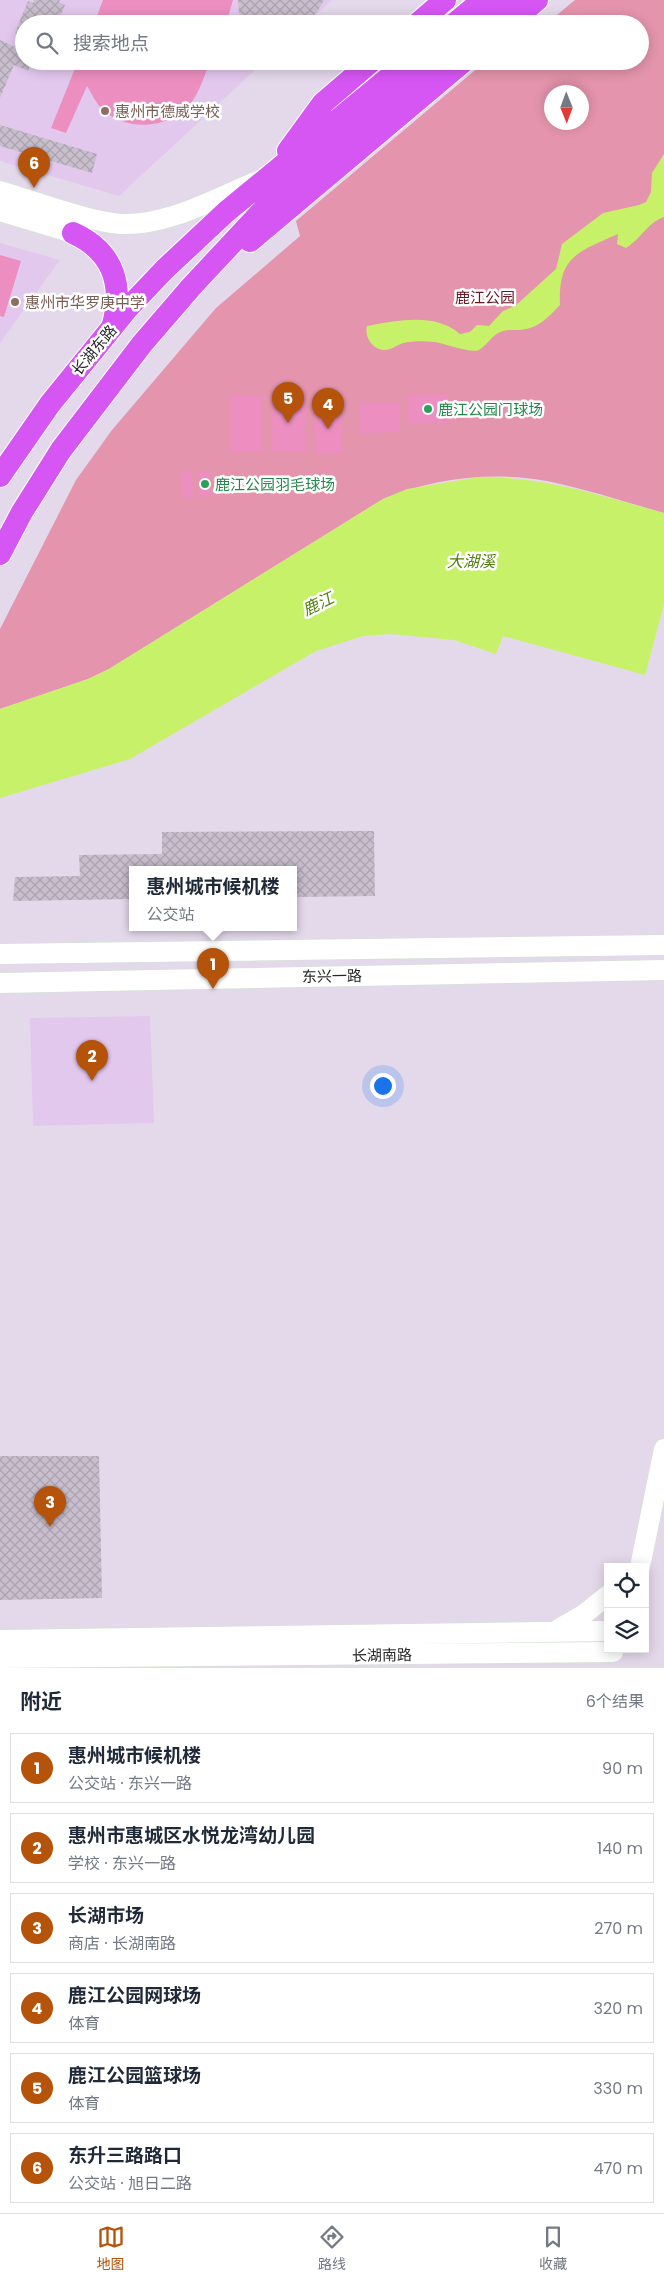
<!DOCTYPE html>
<html lang="zh">
<head>
<meta charset="utf-8">
<style>
	body { margin:0; font-family:Poppins,"Noto Sans SC",sans-serif; background:#f2f2f3; color:#1f2937 }
	.controls { position:absolute; right:15px; bottom:15px; display:grid; overflow:hidden; border-radius:0px; box-shadow:0 2px 12px #0003 }
	.controls button { width:45px; height:45px; display:grid; place-items:center; padding:0; border:0; border-bottom:1px solid #e0e1e3; background:#fff; color:#1f2937; font:25px sans-serif }
	.compass { position:absolute; left:544px; top:85px; width:45px; height:45px; border-radius:50%; background:#fff; box-shadow:0 2px 12px #0003; rotate:179deg }
	.you { position:absolute; left:382px; top:1085px; width:18px; height:18px; margin:-12px; border:4px solid #fff; border-radius:50%; background:#1a73e8; box-shadow:0 0 0 8px #1a73e833 }
	.badge { display:grid; place-items:center; width:32px; height:32px; border-radius:50%; background:#b45309; color:#fff; font-size:16px; font-weight:700 }
	.pin { position:absolute; translate:-50% -41px; filter:drop-shadow(0 1px 2px #0008) }
	.pin::after { content:''; position:absolute; top:26px; width:18px; height:15px; background:inherit; clip-path:polygon(0 0,100% 0,50% 100%) }
	.popup { position:absolute; left:129px; top:866px; width:168px; height:65px; box-sizing:border-box; display:grid; place-content:center; border-radius:0px; background:#fff; filter:drop-shadow(0 1px 4px #0005); font-size:16px; white-space:nowrap; color:#747a83 }
	.popup b { font-size:19px; color:#1f2937 }
	.popup::after { content:''; position:absolute; left:50%; top:100%; margin-left:-10px; border:10px solid transparent; border-top-color:#fff }
	.list { margin:0; padding:0; list-style:none }
	h2 { display:flex; justify-content:space-between; align-items:center; height:65px; margin:0; padding:0 20px; font-size:21px }
	h2 small { font-size:16px; font-weight:400; color:#747a83 }
	.list li { display:grid; grid-template-columns:32px 1fr auto; gap:15px; align-items:center; box-sizing:border-box; height:70px; margin:0 10px 10px; padding:0 10px; border:1px solid #e0e1e3; border-radius:0px }
	.list b { display:block; font-size:19px; white-space:nowrap }
	.list p { margin:0; font-size:16px; white-space:nowrap; color:#747a83 }
	.list em { font-size:16px; font-style:normal; color:#747a83 }
	.icon { flex:none; width:28px; height:28px; fill:none; stroke:currentColor; stroke-width:2; stroke-linecap:round; stroke-linejoin:round }
	.map { position:relative; flex:none; width:664px; height:1668px; overflow:hidden }
	.search { position:absolute; background:#fff; box-shadow:0 2px 12px #0003; left:15px; right:15px; top:15px; height:55px; display:flex; align-items:center; gap:12px; box-sizing:border-box; padding:0 18px; border-radius:28px; color:#747a83; font-size:19px }
	.sheet { height:545px; background:#fff }
	nav { display:flex; justify-content:space-around; align-items:center; box-sizing:border-box; height:70px; border-top:1px solid #e0e1e3; background:#fff; font-size:14px; color:#747a83 }
	nav a { display:grid; justify-items:center; gap:2px }
	nav .on { color:#b45309 }
	.map>svg:first-child { display:block }
	.education { fill:#e3c8ee }
	.park { fill:#e494ac; fill-rule:evenodd }
	.pitch { fill:#ec8fc0 }
	.water { fill:#c7f169 }
	.building { fill:url(#building-cross-hatch) }
	.lines { fill:none; stroke-linecap:round; stroke-linejoin:round }
	.secondary-casing { stroke:#d2e2cf; stroke-width:21 }
	.primary-casing { stroke:#fff; stroke-width:24 }
	.secondary { stroke:#fff; stroke-width:20 }
	.primary { stroke:#d656f3; stroke-width:22 }
	.education-dot { fill:#8d6e63; stroke:#fff; stroke-width:2 }
	.leisure-dot { fill:#2e9e5b; stroke:#fff; stroke-width:2 }
	.labels { text-anchor:middle; dominant-baseline:central; stroke-width:5; stroke-linejoin:round; paint-order:stroke }
	.education-label { font-size:15px; fill:#785e54; stroke:#fff; text-anchor:start }
	.park-label { font-size:15px; fill:#661824; stroke:#fff }
	.street-label { font-size:15px; fill:#282828; stroke:#fff }
	.leisure-label { font-size:15px; fill:#27864d; stroke:#fff; text-anchor:start }
	.water-label { font-size:16px; font-style:italic; fill:#527f0b; stroke:#fff }
</style>
</head>
<body>
<div class="map">
<svg width="664" height="1668" viewBox="0 0 664 1668">
	<defs>
		<pattern id="building-cross-hatch" width="8" height="8" patternUnits="userSpaceOnUse" patternTransform="scale(1.25)"><rect width="8" height="8" fill="#c8becd"/><path d="M0 0l8 8M0 8l8-8" fill="none" stroke="#aca3b0"/></pattern>
	</defs>
	<rect width="100%" height="100%" fill="#e4d9eb"/>
	<!-- education -->
	<path class="education" d="M0 0H332L306 24H24V61H265L119 196 0 161Z
		M0 243 60 260 0 343Z
		M150 1016 154 1123 33 1126 30 1018Z"/>
	<!-- park -->
	<path class="park" d="M575 0H664V513C625 502 586 489 547 481 493 471 433 478 383 499L109 669 88 679 0 709V629L76 480 112 430 216 308 300 236 296 221 486 61H640V24H546ZM552 92H582V122H552Z"/>
	<!-- pitch -->
	<path class="pitch" d="M103 0H233L226 24H94Z
		M78 61H210C205 74 201 88 193 100 174 128 130 133 104 111 96 104 92 94 87 86L66 133 51 128Z
		M0 255 21 261 4 317 0 316Z
		M448 394 449 423H408V395Z
		M272 395H305V451H272Z
		M229 396H262V452H229Z
		M359 404H399L400 432 359 433Z
		M314 405H342V453H315Z
		M199 471H210V497H199Z
		M181 472H192L193 497H181Z"/>
	<!-- water -->
	<path class="water" d="M664 154V217C647 223 641 239 626 248L617 244 618 234C578 252 558 256 560 305 550 315 540 327 526 329 518 331 510 329 503 331 492 334 488 345 479 350 470 354 445 343 434 342 424 341 412 341 403 343 397 345 391 350 385 350 373 350 364 337 367 326 397 321 434 312 460 334L470 332 477 325 489 326 503 311 515 306 556 269 562 244 603 213 639 205 646 202 651 192 652 173Z
		M479 477C544 476 602 496 664 513V604L645 675 503 636 496 654 454 640 391 634 363 636 316 651 130 759 0 798V709L88 679 109 669 383 499 407 489Z"/>
	<!-- building -->
	<path class="building" d="M34 0H60L59 2 65 5 57 24H24V61H32L28 71 14 65 0 98V40L15 47 20 35 15 33 28 1 33 3Z
		M238 0H324L317 12 306 24H244L239 13Z
		M0 125 97 154 92 173 0 146Z
		M374 831 375 896 293 897V870H133V899L13 901 15 877 80 876 79 855 162 854V832Z
		M0 1456H99L102 1598 0 1600Z"/>
	<g class="lines">
		<defs>
			<path id="secondary" d="M0 191C35 201 86 221 121 224 168 226 216 198 258 181
				M0 211 73 233
				M0 954 664 945
				M0 983 664 970
				M640 1567 664 1449
				M557 1630 583 1615 608 1595
				M0 1640 608 1631
				M0 1658 613 1652"/>
			<path id="primary" d="M417 24 445 0
				M454 24 483 0
				M481 24 509 0
				M509 24 537 0
				M288 151 323 103 372 61
				M73 233C115 252 124 287 112 328
				M250 241 464 61
				M0 476 50 404 127 309 165 269 226 212 409 61
				M0 554 22 512 61 450 142 344 192 286 264 209 436 61"/>
		</defs>
		<!-- secondary casing -->
		<use href="#secondary" class="secondary-casing"/>
		<!-- primary casing -->
		<use href="#primary" class="primary-casing"/>
		<!-- secondary -->
		<use href="#secondary" class="secondary"/>
		<!-- primary -->
		<use href="#primary" class="primary"/>
	</g>
	<!-- markers -->
	<g class="education-dot">
		<circle cx="105" cy="111" r="5"/>
		<circle cx="15" cy="302" r="5"/>
	</g>
	<g class="leisure-dot">
		<circle cx="428" cy="409" r="5"/>
		<circle cx="205" cy="484" r="5"/>
	</g>
	<g class="labels">
		<!-- education labels -->
		<g class="education-label">
			<text x="115" y="111">惠州市德威学校</text>
			<text x="25" y="302">惠州市华罗庚中学</text>
		</g>
		<!-- park labels -->
		<g class="park-label">
			<text x="485" y="297">鹿江公园</text>
		</g>
		<!-- street labels -->
		<g class="street-label">
			<text transform="translate(94 350) rotate(-50)">长湖东路</text>
			<text transform="translate(332 976) rotate(-1)">东兴一路</text>
			<text transform="translate(382 1655) rotate(-1)">长湖南路</text>
		</g>
		<!-- leisure labels -->
		<g class="leisure-label">
			<text x="438" y="409">鹿江公园门球场</text>
			<text x="215" y="484">鹿江公园羽毛球场</text>
		</g>
		<!-- water labels -->
		<g class="water-label">
			<text x="471" y="561">大湖溪</text>
			<text transform="translate(318 604) rotate(-26)">鹿江</text>
		</g>
	</g>
</svg>
<div class="controls">
<button><svg class="icon" aria-label="locate" viewBox="0 0 24 24"><circle cx="12" cy="12" r="6"/><path d="M12 2v4M12 18v4M2 12h4M18 12h4"/></svg></button>
<button><svg class="icon" aria-label="layers" viewBox="0 0 24 24"><path d="M12 4l9 5-9 5-9-5zM3 14l9 5 9-5"/></svg></button>
</div>
<svg class="compass" viewBox="-18 -18 36 36"><path d="M0-13l5 13h-10z" fill="#e53935"/><path d="M0 13l5-13h-10z" fill="#747a83"/></svg>
<div class="you"></div>
<div class="pin badge" style="left:213px;top:989px">1</div>
<div class="popup"><b>惠州城市候机楼</b>公交站</div>
<div class="pin badge" style="left:92px;top:1081px">2</div>
<div class="pin badge" style="left:50px;top:1527px">3</div>
<div class="pin badge" style="left:328px;top:429px">4</div>
<div class="pin badge" style="left:288px;top:423px">5</div>
<div class="pin badge" style="left:34px;top:188px">6</div>
<div class="search"><svg class="icon" aria-label="search" viewBox="0 0 24 24"><circle cx="10" cy="10" r="6"/><path d="M15 15l6 6"/></svg>搜索地点</div>
</div>
<section class="sheet">
<h2>附近<small>6个结果</small></h2>
<ul class="list">
<li><span class="badge">1</span><div><b>惠州城市候机楼</b><p>公交站 · 东兴一路</p></div><em>90 m</em></li>
<li><span class="badge">2</span><div><b>惠州市惠城区水悦龙湾幼儿园</b><p>学校 · 东兴一路</p></div><em>140 m</em></li>
<li><span class="badge">3</span><div><b>长湖市场</b><p>商店 · 长湖南路</p></div><em>270 m</em></li>
<li><span class="badge">4</span><div><b>鹿江公园网球场</b><p>体育</p></div><em>320 m</em></li>
<li><span class="badge">5</span><div><b>鹿江公园篮球场</b><p>体育</p></div><em>330 m</em></li>
<li><span class="badge">6</span><div><b>东升三路路口</b><p>公交站 · 旭日二路</p></div><em>470 m</em></li>
</ul>
</section>
<nav>
<a class="on"><svg class="icon" aria-label="map" viewBox="0 0 24 24"><path d="M3 6l6-2 6 2 6-2v14l-6 2-6-2-6 2zM9 4v14M15 6v14"/></svg>地图</a>
<a><svg class="icon" aria-label="directions" viewBox="0 0 24 24"><path d="M12 3l9 9-9 9-9-9zM9 14v-3h6M13 9l2 2-2 2"/></svg>路线</a>
<a><svg class="icon" aria-label="saved" viewBox="0 0 24 24"><path d="M7 4h10v16l-5-4-5 4z"/></svg>收藏</a>
</nav>
</body>
</html>
